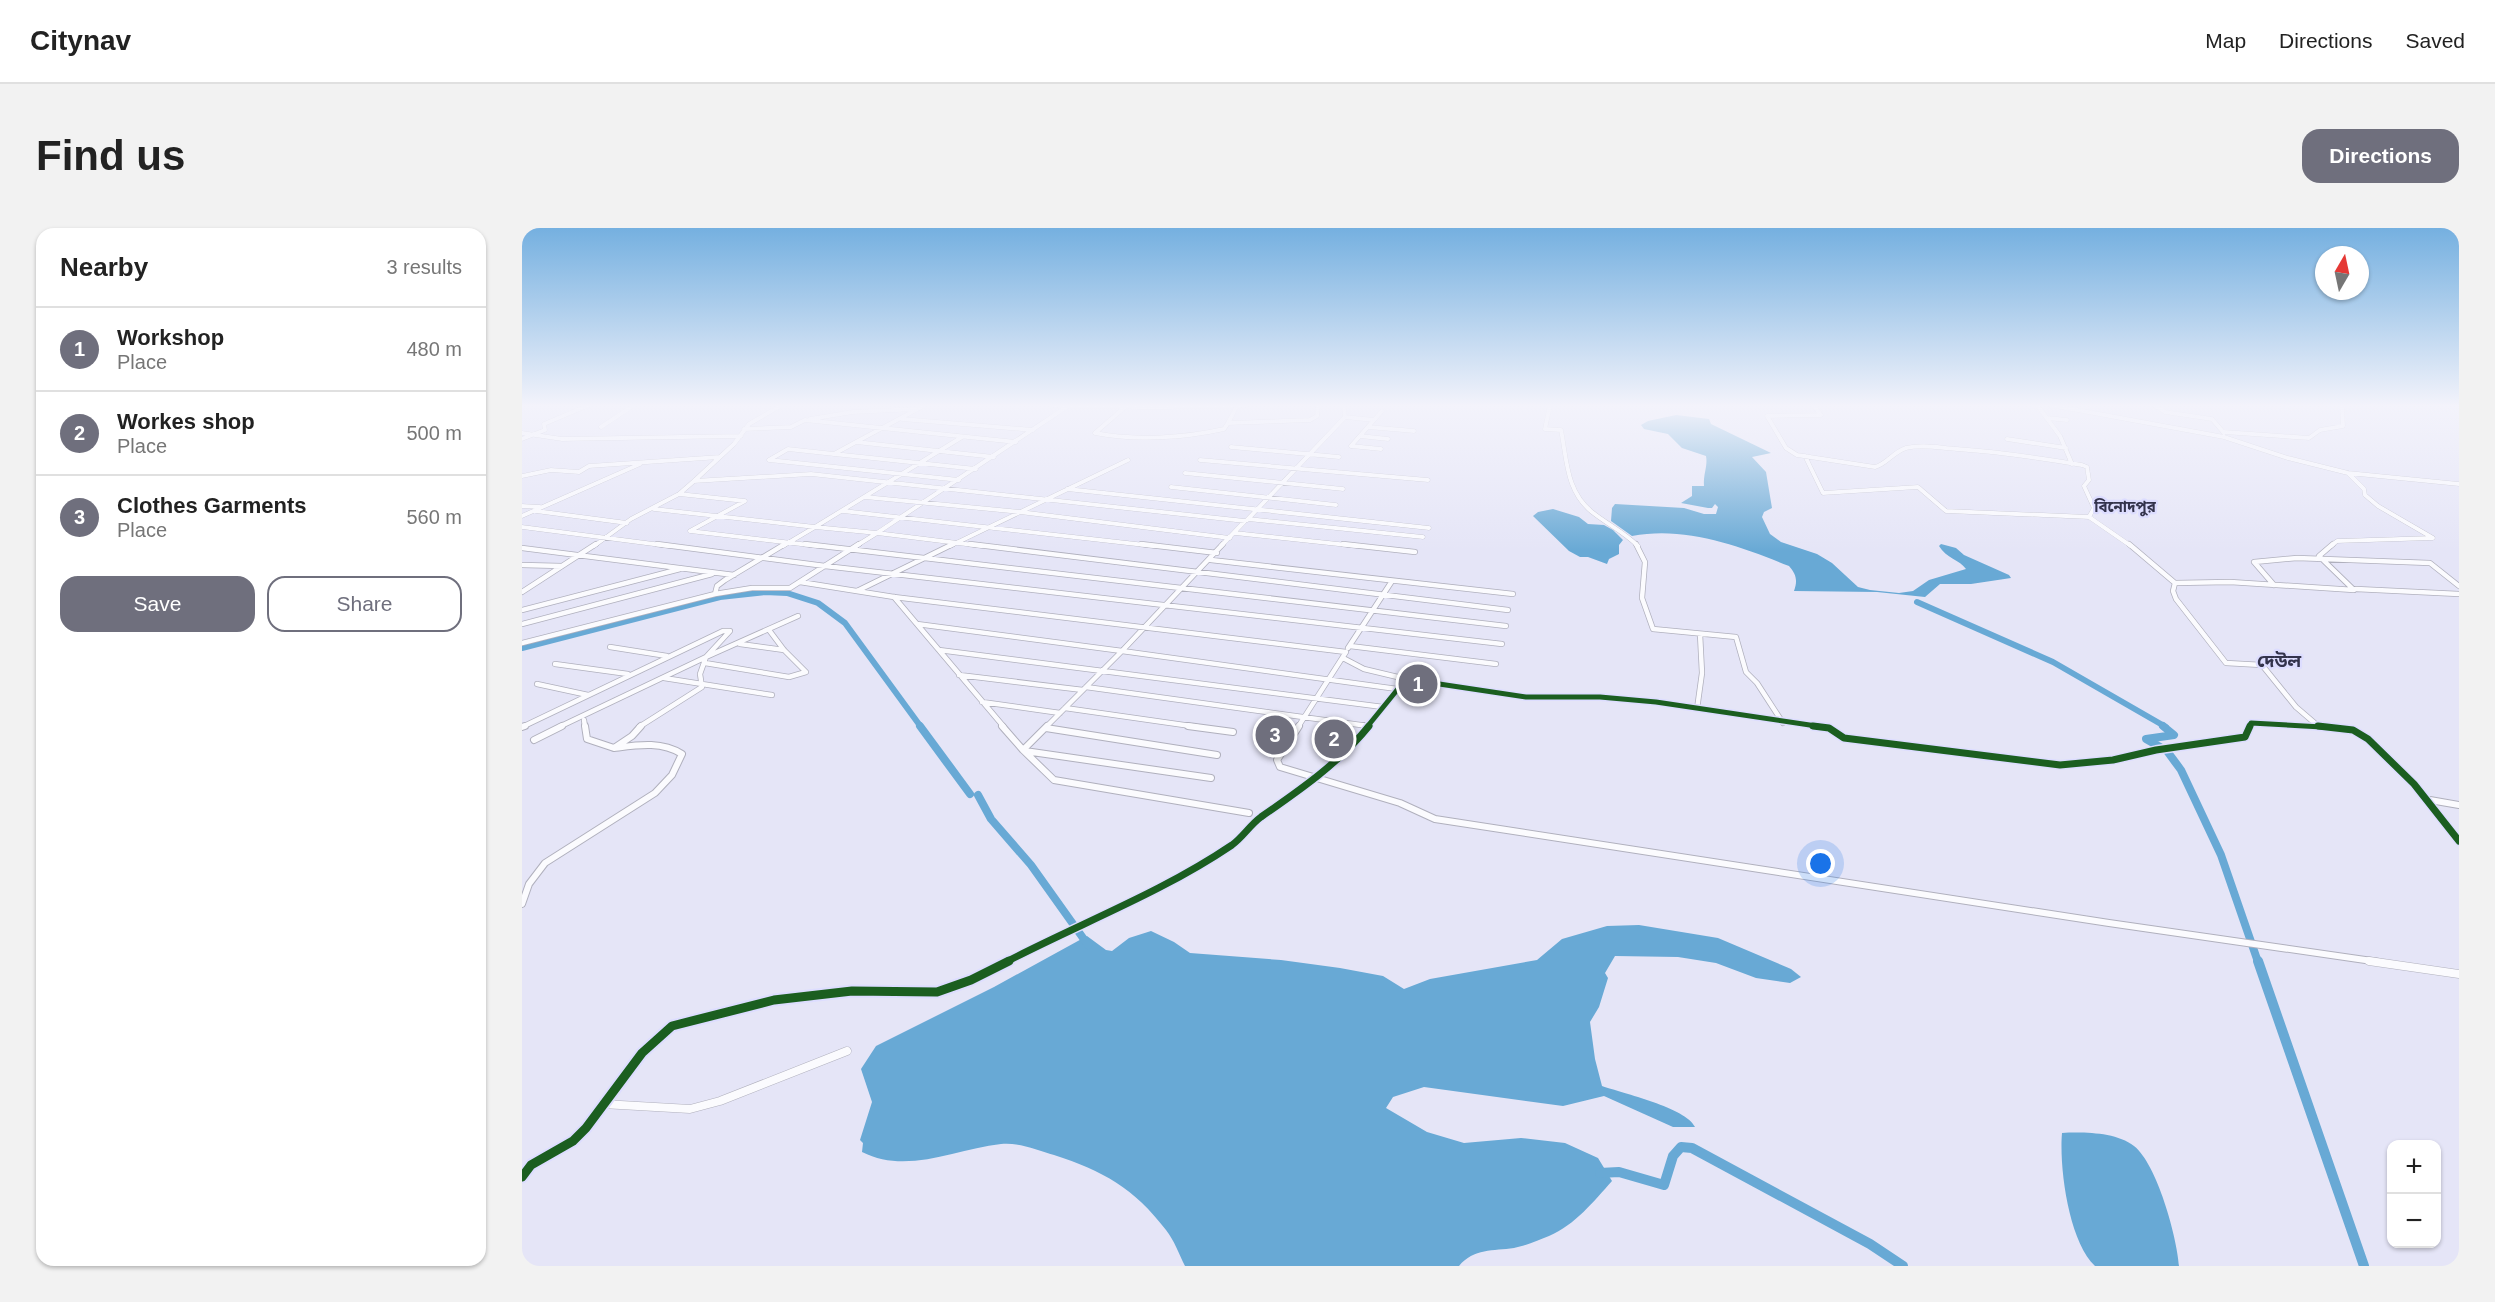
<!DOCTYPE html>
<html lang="en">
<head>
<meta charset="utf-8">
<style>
	body { margin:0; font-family:Arial,"Noto Sans Bengali",sans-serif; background:#f2f2f2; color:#222 }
	.controls { position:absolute; right:18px; bottom:18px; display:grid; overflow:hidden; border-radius:12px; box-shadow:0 2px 4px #0004 }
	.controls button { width:54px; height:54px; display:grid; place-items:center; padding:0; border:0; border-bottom:2px solid #e0e0e0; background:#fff; color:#222; font:30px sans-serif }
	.compass { position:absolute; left:1793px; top:18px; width:54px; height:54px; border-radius:50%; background:#fff; box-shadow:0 2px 4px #0004; rotate:9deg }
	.you { position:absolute; left:1299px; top:636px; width:21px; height:21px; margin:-15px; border:4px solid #fff; border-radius:50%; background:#1a73e8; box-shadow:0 0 0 9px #1a73e833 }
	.badge { display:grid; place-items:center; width:39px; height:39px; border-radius:50%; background:#6f6f7d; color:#fff; font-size:20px; font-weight:700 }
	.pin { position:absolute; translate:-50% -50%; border:3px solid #fff; box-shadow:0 2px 6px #0006 }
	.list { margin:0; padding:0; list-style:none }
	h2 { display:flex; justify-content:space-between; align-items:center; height:78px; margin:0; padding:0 24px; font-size:26px }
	h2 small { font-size:20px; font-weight:400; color:#767676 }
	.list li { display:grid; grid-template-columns:39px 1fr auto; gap:18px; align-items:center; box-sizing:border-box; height:84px; padding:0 24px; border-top:2px solid #e0e0e0 }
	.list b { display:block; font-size:22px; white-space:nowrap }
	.list p { margin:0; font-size:20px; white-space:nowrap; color:#767676 }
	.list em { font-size:20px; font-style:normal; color:#767676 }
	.actions { display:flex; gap:12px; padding:18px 24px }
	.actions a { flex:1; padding:14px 0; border:2px solid #6f6f7d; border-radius:18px; text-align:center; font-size:21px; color:#6f6f7d }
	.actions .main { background:#6f6f7d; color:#fff }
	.map { position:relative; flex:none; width:1937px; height:1038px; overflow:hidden; border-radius:18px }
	header { display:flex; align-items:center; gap:36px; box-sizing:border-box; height:84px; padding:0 30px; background:#fff; border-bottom:2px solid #e0e0e0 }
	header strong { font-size:28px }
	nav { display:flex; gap:33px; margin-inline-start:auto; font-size:21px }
	.intro { display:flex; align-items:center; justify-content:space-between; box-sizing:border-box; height:144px; padding:0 36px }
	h1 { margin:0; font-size:42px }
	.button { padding:15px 27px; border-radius:18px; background:#6f6f7d; color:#fff; font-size:21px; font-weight:700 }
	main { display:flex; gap:36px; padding:0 36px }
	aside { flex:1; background:#fff; border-radius:18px; box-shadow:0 2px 4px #0004 }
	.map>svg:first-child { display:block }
	.water { fill:#68a9d5 }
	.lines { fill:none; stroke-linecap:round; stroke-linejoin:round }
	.canal-far2 { stroke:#68a9d5; stroke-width:6 }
	.canal-far1 { stroke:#68a9d5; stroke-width:8 }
	.canal { stroke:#68a9d5; stroke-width:10 }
	.minor-far3-casing { stroke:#b0b0bd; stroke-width:4.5 }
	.minor-far2-casing { stroke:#b0b0bd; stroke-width:6 }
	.minor-far1-casing { stroke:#b0b0bd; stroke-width:8 }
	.minor-casing { stroke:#b0b0bd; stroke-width:9 }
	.tertiary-casing { stroke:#b0b0bd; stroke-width:5 }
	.minor-far3 { stroke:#fbfbfe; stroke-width:4 }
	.minor-far2 { stroke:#fbfbfe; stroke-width:4.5 }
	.minor-far1 { stroke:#fbfbfe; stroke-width:6 }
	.minor { stroke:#fbfbfe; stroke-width:8 }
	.tertiary { stroke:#fbfbfe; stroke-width:4.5 }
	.cycleway-far2-casing { stroke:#ddf; stroke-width:8 }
	.cycleway-far1-casing { stroke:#ddf; stroke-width:10 }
	.cycleway-casing { stroke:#ddf; stroke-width:13 }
	.cycleway-far2 { stroke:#1b5e20; stroke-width:5 }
	.cycleway-far1 { stroke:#1b5e20; stroke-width:7 }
	.cycleway { stroke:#1b5e20; stroke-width:9 }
	.labels { text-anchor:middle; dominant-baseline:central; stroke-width:4.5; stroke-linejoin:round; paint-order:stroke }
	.far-quarter-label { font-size:15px; font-weight:bold; fill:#33334c; stroke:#ddf }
	.quarter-label { font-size:18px; font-weight:bold; fill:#33334c; stroke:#ddf }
</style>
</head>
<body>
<header>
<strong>Citynav</strong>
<nav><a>Map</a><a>Directions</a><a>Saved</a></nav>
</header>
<div class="intro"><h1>Find us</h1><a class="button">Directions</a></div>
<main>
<aside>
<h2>Nearby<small>3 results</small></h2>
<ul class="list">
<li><span class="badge">1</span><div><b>Workshop</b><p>Place</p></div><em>480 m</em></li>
<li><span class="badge">2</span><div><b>Workes shop</b><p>Place</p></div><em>500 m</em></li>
<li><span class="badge">3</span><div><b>Clothes Garments</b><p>Place</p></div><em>560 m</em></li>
</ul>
<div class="actions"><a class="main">Save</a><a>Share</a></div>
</aside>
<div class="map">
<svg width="1937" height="1038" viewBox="0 0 1937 1038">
	<rect width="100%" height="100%" fill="#e5e5f7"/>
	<!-- water -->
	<path class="water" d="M1154 187 1187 191 1189 196 1249 225 1230 229 1244 244 1250 280 1242 284 1240 289 1248 306 1259 314 1295 326 1310 335 1336 359 1348 362 1377 365 1391 363 1407 352 1444 341C1438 332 1424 330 1417 318L1419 316 1434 320 1442 327 1487 347 1489 350 1449 356H1418L1403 369 1355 364 1272 363C1276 352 1274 346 1267 338 1217 318 1164 298 1110 308L1089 293 1090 280 1093 276 1162 280 1182 286H1194L1196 279 1193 276 1190 280H1186L1159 275 1170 268V258H1182C1181 246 1186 238 1184 228L1160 220 1146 206 1122 201 1119 197 1126 193Z
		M1031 281 1057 289 1066 296 1082 297 1091 302 1101 312 1097 317V326L1087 331 1085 336 1066 329H1058L1047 323 1011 288 1016 284Z
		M1117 697 1196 710 1269 741 1279 749 1268 755 1234 750 1194 735 1156 729 1093 728 1083 745 1086 750 1077 779 1068 794 1073 831 1080 858C1100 865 1165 880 1173 899H1151L1082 868 1041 878 902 859 871 869 864 880 905 904 942 915 999 910 1043 915 1076 930 1090 953C1072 973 1053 997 1027 1008 1017 1012 1003 1018 992 1020 971 1023 952 1020 937 1038H663C657 1026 652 1012 644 1002 612 960 581 943 532 927 516 922 496 914 479 916 433 921 385 947 340 924L341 915 338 912 350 874 339 841 354 818 472 759 565 708 584 722 590 723 607 710 629 703 652 714 668 725 759 732 818 740 861 748 882 761 908 751 1015 732 1040 711 1085 698Z
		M1540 905C1561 904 1594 904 1612 918 1635 936 1655 1009 1657 1038H1573C1547 1014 1537 940 1540 905Z"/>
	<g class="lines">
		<!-- canal-far2 -->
		<path class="canal-far2" d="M1395 374 1531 434 1644 499
			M0 420 198 369 243 364 265 365 296 375 323 395 399 499"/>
		<!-- canal-far1 -->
		<path class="canal-far1" d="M398 498 448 566
			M1641 498 1652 507 1624 511 1645 523 1659 542 1699 627 1736 734
			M456 567 469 591 509 637 566 717"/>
		<!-- canal -->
		<path class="canal" d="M1736 733 1842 1038
			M1078 945 1097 944 1142 957 1151 928 1159 919 1170 920 1348 1016 1381 1038"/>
		<defs>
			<path id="minor-far3" d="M403 177 334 214 472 229
				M1028 177 1023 201 1039 202C1045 232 1044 263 1070 284 1085 296 1102 304 1116 318
				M1291 177 1299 187 1245 188 1264 220 1275 227 1353 239C1365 236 1371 224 1384 220 1401 216 1418 220 1435 221 1477 224 1519 230 1560 237L1565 239 1567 252 1562 258 1572 280 1567 289
				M1515 177 1538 208 1550 236
				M1528 177 1702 209 1766 230 1826 245 1937 256
				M1632 177 1643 184 1690 191 1702 205
				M715 178 706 195 788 192 795 188 796 177
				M603 179 573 205C613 213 662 210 702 201L706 195
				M823 189 852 192
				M1525 190 1545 192
				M288 191 331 184 395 181
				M380 191 511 202
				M79 199 112 177
				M846 199 892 203
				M222 201 269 199 283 192 494 214
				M1702 204 1787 210 1798 202 1821 198 1820 177
				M0 205 40 211 219 208
				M838 208 866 211
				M0 211 23 202 22 196 67 177
				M1485 211 1544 220
				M334 214 312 226 454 241
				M829 218 860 183
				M829 218 859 221
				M709 219 817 229
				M312 226 266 221 247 232 437 252
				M1283 228 1301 265 1396 259 1424 283 1567 289 1609 318
				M678 232 906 252
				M663 245 821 261
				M0 248 29 242 57 244 67 238 198 229
				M172 253 212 216 227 196 260 177
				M649 259 814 277
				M545 261 907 300
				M157 266 223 273 168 303 296 318
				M343 269 498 284 708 310
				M0 278 18 279
				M132 281 293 299 440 209
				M14 283 105 295
				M321 283 632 318
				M0 288 118 236
				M726 291 901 309
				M725 292 823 189 822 177
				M0 299 147 318
				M355 305 460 318
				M355 305 546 178
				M713 305 835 318
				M72 318 109 291 157 266 172 253 289 246 723 293 699 318
				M261 318 293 299 355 305
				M334 318 355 305
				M428 318 606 232
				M1809 318 1815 313 1911 310 1856 278 1843 267 1842 261 1826 245"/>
			<path id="minor-far2" d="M135 316 303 338 980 416
				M263 316 203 352 195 358 193 366 230 360H268L337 316
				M283 316 984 398
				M448 316 986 382
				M619 316 695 325
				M701 316 600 423 875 461
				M821 316 893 324
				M1114 316 1123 334 1120 370 1131 401 1214 409 1224 444 1235 455 1261 495
				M1607 316 1653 355 1651 363 1654 371 1704 435 1740 437 1774 479 1795 497
				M0 320 212 347
				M689 332 991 366
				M0 337 40 338
				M278 354 372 369 824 424 776 499
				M1653 355 1708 354 1832 362 1797 328 1811 316
				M1752 357 1732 334 1775 330 1908 335 1937 358
				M1834 361 1937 366
				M335 363 431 316
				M0 364 74 316
				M372 369 482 499
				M0 382 158 341
				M0 396 190 346
				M395 396 600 423
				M0 415 193 366
				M218 416 262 422
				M828 418 974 436
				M88 419 145 428
				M826 420 870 353
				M417 422 861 479
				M821 430 842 441 884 451
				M183 435 267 449 284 444 262 422 247 402
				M33 436 106 446
				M437 447 561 462
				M142 450 250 467
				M15 456 66 467
				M564 459 846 498
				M460 474 538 485
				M543 480 676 499
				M1175 481 1180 445 1178 406
				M62 492 63 499
				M0 499 201 403H208L184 429 37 499
				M117 499 180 459 178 446 184 429 276 388
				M524 499 600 423
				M845 499 884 451 1004 469H1078L1134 474 1301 499
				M1728 499 1729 495 1800 499"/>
			<path id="minor-far1" d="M63 498 65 511 92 520
				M480 498 501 522 532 552 727 585
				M666 498 711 504
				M777 498 755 532 758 539 878 575 913 591 1587 695 1857 734
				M843 498H846
				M1291 498 1307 500 1322 510 1538 537 1591 532 1634 522 1723 509 1728 498
				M1796 498 1831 502 1846 511 1892 556 1937 613
				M0 499 3 498
				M524 500 695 527
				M12 512 40 498
				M501 522 525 498
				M503 523 689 550
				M1908 572 1937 577
				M0 676 7 656 23 635 133 565 150 547 160 526C139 513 116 517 92 520L110 508 119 498
				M484 734C559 695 639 665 710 617 721 609 728 597 739 589 778 562 817 535 847 498"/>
			<path id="minor" d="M1847 733 1937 746
				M81 876 168 881 198 873 325 823
				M0 949 9 937 51 913 64 900 120 825 150 798 252 772 330 763 415 764 449 752 487 733"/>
			<path id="tertiary" d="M531 177 632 179 723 177"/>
		</defs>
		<!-- minor-far3 casing -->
		<use href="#minor-far3" class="minor-far3-casing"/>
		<!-- minor-far2 casing -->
		<use href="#minor-far2" class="minor-far2-casing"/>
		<!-- minor-far1 casing -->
		<use href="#minor-far1" class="minor-far1-casing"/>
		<!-- minor casing -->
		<use href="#minor" class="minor-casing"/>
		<!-- tertiary casing -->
		<use href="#tertiary" class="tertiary-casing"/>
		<!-- minor-far3 -->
		<use href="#minor-far3" class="minor-far3"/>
		<!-- minor-far2 -->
		<use href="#minor-far2" class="minor-far2"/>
		<!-- minor-far1 -->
		<use href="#minor-far1" class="minor-far1"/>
		<!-- minor -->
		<use href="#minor" class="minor"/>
		<!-- tertiary -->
		<use href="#tertiary" class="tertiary"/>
		<defs>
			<path id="cycleway-far2" d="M845 499 884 451 1004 469H1078L1134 474 1301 499
				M1728 499 1729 495 1800 499"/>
			<path id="cycleway-far1" d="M1291 498 1307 500 1322 510 1538 537 1591 532 1634 522 1723 509 1728 498
				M1796 498 1831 502 1846 511 1892 556 1937 613
				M484 734C559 695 639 665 710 617 721 609 728 597 739 589 778 562 817 535 847 498"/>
			<path id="cycleway" d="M0 949 9 937 51 913 64 900 120 825 150 798 252 772 330 763 415 764 449 752 487 733"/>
		</defs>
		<!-- cycleway-far2 casing -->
		<use href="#cycleway-far2" class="cycleway-far2-casing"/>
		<!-- cycleway-far1 casing -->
		<use href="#cycleway-far1" class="cycleway-far1-casing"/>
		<!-- cycleway casing -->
		<use href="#cycleway" class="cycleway-casing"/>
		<!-- cycleway-far2 -->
		<use href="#cycleway-far2" class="cycleway-far2"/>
		<!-- cycleway-far1 -->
		<use href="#cycleway-far1" class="cycleway-far1"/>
		<!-- cycleway -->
		<use href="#cycleway" class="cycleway"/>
	</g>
	<!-- sky -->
	<linearGradient id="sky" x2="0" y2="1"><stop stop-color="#75b0e0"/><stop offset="0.55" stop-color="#f3f3fb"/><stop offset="1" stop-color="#f3f3fb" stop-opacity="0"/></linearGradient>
	<rect width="1937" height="323" fill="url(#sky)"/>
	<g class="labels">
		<!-- far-quarter labels -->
		<g class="far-quarter-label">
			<text x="1603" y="278">বিনোদপুর</text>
		</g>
		<!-- quarter labels -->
		<g class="quarter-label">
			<text x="1757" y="433">দেউল</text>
		</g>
	</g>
</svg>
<div class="controls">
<button>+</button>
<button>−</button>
</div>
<svg class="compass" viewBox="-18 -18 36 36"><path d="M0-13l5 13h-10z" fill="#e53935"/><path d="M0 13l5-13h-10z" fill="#767676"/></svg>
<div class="you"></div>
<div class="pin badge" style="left:896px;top:456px">1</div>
<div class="pin badge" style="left:812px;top:511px">2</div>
<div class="pin badge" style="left:753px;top:507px">3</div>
</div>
</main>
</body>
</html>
